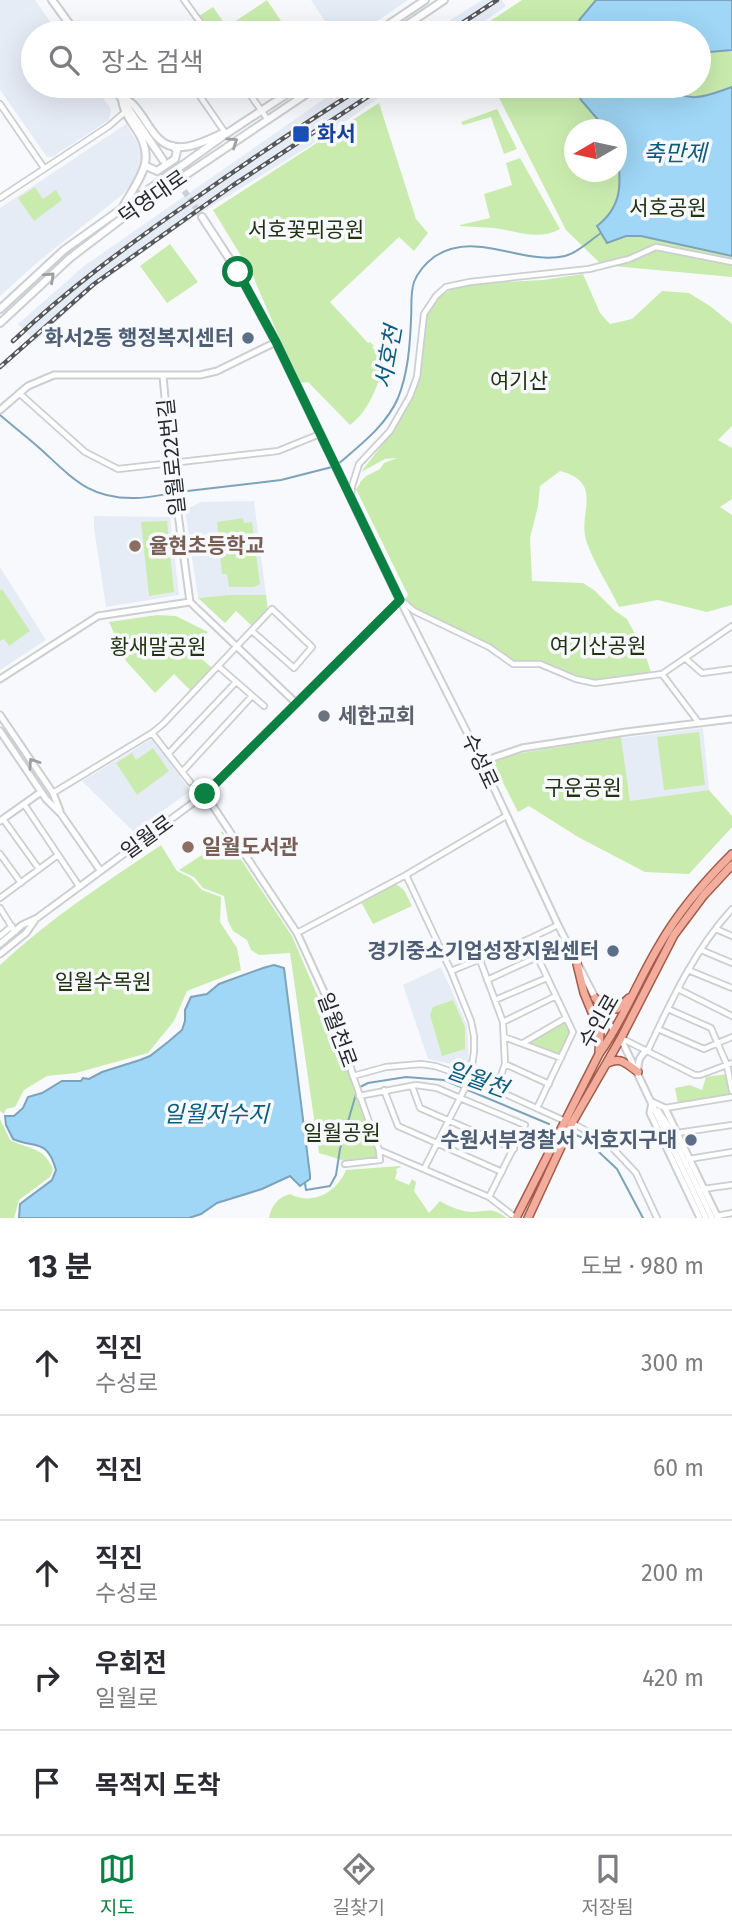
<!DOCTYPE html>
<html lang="ko">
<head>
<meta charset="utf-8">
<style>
	body { margin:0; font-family:"Fira Sans","Noto Sans KR",sans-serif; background:#f2f2f3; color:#2b2b33 }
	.compass { position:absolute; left:564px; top:119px; width:63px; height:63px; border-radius:50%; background:#fff; box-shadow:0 7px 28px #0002; rotate:261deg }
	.stop { position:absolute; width:21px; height:21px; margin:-16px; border:5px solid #0b8043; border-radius:50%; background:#fff }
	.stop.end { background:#0b8043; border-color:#fff; box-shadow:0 2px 7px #0008 }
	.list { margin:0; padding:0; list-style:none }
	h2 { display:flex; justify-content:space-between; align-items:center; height:91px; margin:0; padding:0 28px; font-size:30px }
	h2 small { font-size:23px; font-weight:400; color:#7c7c81 }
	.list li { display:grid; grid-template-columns:46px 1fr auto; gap:21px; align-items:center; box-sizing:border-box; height:105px; padding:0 28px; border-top:2px solid #e1e1e2 }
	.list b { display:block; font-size:26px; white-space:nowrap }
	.list p { margin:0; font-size:23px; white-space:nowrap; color:#7c7c81 }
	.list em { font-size:23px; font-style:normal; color:#7c7c81 }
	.icon { flex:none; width:38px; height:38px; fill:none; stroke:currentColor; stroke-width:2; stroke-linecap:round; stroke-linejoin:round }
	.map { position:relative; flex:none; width:732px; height:1218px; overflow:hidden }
	.search { position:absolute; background:#fff; box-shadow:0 7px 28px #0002; left:21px; right:21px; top:21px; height:77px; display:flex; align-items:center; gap:18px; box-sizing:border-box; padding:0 24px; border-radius:38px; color:#7c7c81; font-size:26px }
	.sheet { height:616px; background:#fff }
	nav { display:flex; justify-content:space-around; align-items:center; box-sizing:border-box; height:98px; border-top:2px solid #e1e1e2; background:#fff; font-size:19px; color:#7c7c81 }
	nav a { display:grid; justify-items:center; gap:4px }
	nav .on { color:#0b8043 }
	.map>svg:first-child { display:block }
	.built { fill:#e6ecf6 }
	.green { fill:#c9ecae; fill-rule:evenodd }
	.water { fill:#a0d7f6; stroke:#7ca3b9; stroke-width:2 }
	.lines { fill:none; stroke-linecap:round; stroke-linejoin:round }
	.stream { stroke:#7ca3b9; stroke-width:2 }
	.secondary-tunnel { stroke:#cecfd3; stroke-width:6; stroke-dasharray:6 3; stroke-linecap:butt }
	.minor-casing { stroke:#ccced2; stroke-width:8 }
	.tertiary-casing { stroke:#ccced2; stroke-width:9 }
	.secondary-casing { stroke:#ccced2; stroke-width:10 }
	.primary-casing { stroke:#a55b4a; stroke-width:10 }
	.minor { stroke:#fff; stroke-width:4.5 }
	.tertiary { stroke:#fff; stroke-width:5 }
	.secondary { stroke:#fff; stroke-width:6 }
	.primary { stroke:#f2ad9d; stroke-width:7 }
	.rail-casing { stroke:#565759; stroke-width:4.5 }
	.rail { stroke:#f7f9fd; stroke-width:2; stroke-dasharray:5; stroke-linecap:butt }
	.oneway { stroke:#9e9f9f }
	.route { stroke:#0b8043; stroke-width:9 }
	.transit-dot { fill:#1a4fb4; stroke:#f7f9fd; stroke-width:2.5 }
	.service-dot { fill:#5c6f8a; stroke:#f7f9fd; stroke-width:2.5 }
	.education-dot { fill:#8d6e63; stroke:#f7f9fd; stroke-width:2.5 }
	.worship-dot { fill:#6b7280; stroke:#f7f9fd; stroke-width:2.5 }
	.labels { text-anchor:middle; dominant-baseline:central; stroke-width:7; stroke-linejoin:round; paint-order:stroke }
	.transit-label { font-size:21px; font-weight:bold; fill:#164399; stroke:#f7f9fd; text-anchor:start }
	.street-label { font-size:21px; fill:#28292a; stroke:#f7f9fd }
	.park-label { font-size:21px; fill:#213311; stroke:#f7f9fd }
	.service-label { font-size:21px; font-weight:bold; fill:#4e5e75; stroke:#f7f9fd; text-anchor:end }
	.education-label { font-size:21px; font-weight:bold; fill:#785e54; stroke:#f7f9fd; text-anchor:start }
	.worship-label { font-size:21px; font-weight:bold; fill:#5b616d; stroke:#f7f9fd; text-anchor:start }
	.water-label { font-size:23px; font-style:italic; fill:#0c5c7e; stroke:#f7f9fd }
</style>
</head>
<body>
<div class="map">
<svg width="732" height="1218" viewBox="0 0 732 1218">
	<rect width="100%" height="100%" fill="#f7f9fd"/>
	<!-- built -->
	<path class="built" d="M0 0H35L58 33H33V86H94L111 109 109 120 52 157H47L0 90Z
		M311 0H408L360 33H333Z
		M482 0H502L506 6 468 33H430Z
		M343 86H395L321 139 192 218 93 288 35 342 18 324 84 266Z
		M126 124 141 148 143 158 141 168 133 183 122 195 39 261 0 296V208Z
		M254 501 266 595H227L198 598 185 510 201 502Z
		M94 516 170 517 179 595 106 607 94 528Z
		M0 567 46 640 0 670Z
		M703 728 709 790 630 802 621 738Z
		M153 738 190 791 134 832 82 781Z
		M441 967 467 1025 469 1061 466 1067 428 1059 403 985Z"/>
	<!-- green -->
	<path class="green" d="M267 0 281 21 268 30 266 33H210L199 16 213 7 227 27Z
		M522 0H732V277L602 265 566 230 493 86H699V33H472ZM574 130H616V172H574Z
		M379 103 416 219 428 233 414 251 399 237 330 302 368 343 370 342 374 346 372 347 380 356 384 367C376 388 369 411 350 425L308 382 299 383 252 274 213 210Z
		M497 109 517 149 504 154 491 117 463 125 461 122Z
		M520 158 560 229C539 241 517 231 494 228 483 227 472 227 460 226V225L490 218 484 194 512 185 506 163Z
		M35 187 43 199 56 190 62 200 34 221 18 198Z
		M170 244 198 282 167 303 140 266Z
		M583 274 600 313 610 324 632 319 662 291 689 293 710 306 732 324V426L718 440 732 448V499L720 507 732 515V605L707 612 658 600 619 607C609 586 595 565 587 543 576 514 606 483 560 471L540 486 538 506 530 538 532 581 583 583 594 590 614 610 627 619 644 651 651 672 643 675 594 681 540 662 513 663 498 650 410 606 404 600 408 595 356 489 360 484V482L366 476 380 469 384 463 397 458 385 459 361 472 389 436 415 390 421 366 427 311 438 297 450 290 479 283 543 280Z
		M243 518 244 523 252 522 260 584 254 587H229L227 574H222L217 522Z
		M167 521 174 592 149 596 141 522Z
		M2 589 30 631 9 646 4 639 0 641V590Z
		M227 595H266L268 610 252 626 236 611 225 623 198 598Z
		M157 615 176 616 208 632 192 650 212 668 191 691 174 674 155 693 126 661 109 622Z
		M699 732 705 785 664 790 657 737Z
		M621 737 630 801 709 790 732 816V827L689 874 645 872 578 837 529 806 518 812 492 761 522 753Z
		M153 748 169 771 137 795 116 763 132 753 136 760Z
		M222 831 292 936 350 1072 377 1155 375 1158 345 1161 319 1153 290 953 259 955 251 950 247 940 233 931 228 921 224 896 203 888 194 877 179 870 214 847 217 838Z
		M161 845 177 871 191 878 202 890 221 897 220 922 237 948 241 970 187 991 174 1021 148 1053 76 1073 47 1076 24 1090 15 1107 6 1109 4 1114 0 1111V965C49 919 105 883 161 845Z
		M396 884 404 890 412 906 373 924 361 902Z
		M453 1000 465 1027V1049L442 1056 430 1015 433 1007Z
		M565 1022 571 1032 558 1055 528 1043Z
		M727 1074 731 1095 678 1104 675 1088 690 1085 702 1090 706 1077Z
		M0 1119 10 1140C30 1150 43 1146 53 1169L50 1177 19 1200 14 1218H0Z
		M400 1166 401 1167 396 1169 397 1172 395 1179 409 1185 412 1179 416 1182 414 1191 429 1213 440 1201C450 1207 462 1212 474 1212 491 1211 491 1207 507 1218H269C271 1206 278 1197 290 1194 313 1206 337 1192 346 1170Z"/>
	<!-- water -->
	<path class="water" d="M596 0H732V50L699 53V33H573L580 19Z
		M575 86H673C685 107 714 93 732 87V256L641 236H626L607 243 597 226C632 199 616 166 616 130L606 129 581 100Z
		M274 965 284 968 310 1175V1179L300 1186 290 1176 262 1189 217 1203 201 1214 189 1218H19L20 1204 52 1180 56 1170C47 1138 36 1149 13 1139L6 1125 5 1116H14L23 1108 28 1097 42 1093 62 1081H81L83 1078 89 1079 102 1072 140 1060 150 1056 168 1042 182 1030 185 1021V1010L191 997 207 994 219 984 263 968Z"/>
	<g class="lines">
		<!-- stream -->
		<path class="stream" d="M0 415C15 428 31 440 46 454 75 481 92 499 135 498 148 498 161 495 173 493
			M337 465C359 446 386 426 398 398 408 373 410 346 411 319 412 306 410 294 414 282 418 272 426 263 434 257 475 229 522 266 565 256 578 253 590 240 601 233
			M179 492 281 480 332 467
			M358 1088 368 1083 406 1077 444 1080 549 1124
			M574 1134 585 1139 617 1169 643 1218
			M305 1183 306 1190 330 1186 336 1175 340 1149 356 1094"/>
		<!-- secondary-tunnel -->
		<path class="secondary-tunnel" d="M164 161 202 217"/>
		<defs>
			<path id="minor" d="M184 0 208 33
				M193 86 226 134
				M244 86 268 120
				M0 104 44 168
				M0 198 109 126 125 112
				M19 393 85 452 118 469 278 451 320 434
				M351 497 352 486 359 464 390 431 410 396 417 377 424 314 436 296 446 287 470 282 589 269 629 259 656 247 732 262
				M401 600 414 611 489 647 513 664H540L576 679 595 683 662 674 699 723
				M686 659 702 673 732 669
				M218 666 264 706
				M662 674 732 626
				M152 733 190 782
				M168 754 236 682
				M182 772 252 696
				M53 793 152 733 163 724 272 609 312 647 294 668 252 631
				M24 804 79 886
				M3 819 39 869
				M0 854 21 883
				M0 898 58 855
				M0 908 15 932
				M716 929 732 936
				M297 933 406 875 506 816
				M0 936 12 926
				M529 939 558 925
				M701 950 732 963
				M480 960 503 1022 505 1064 496 1090
				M688 970 732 988
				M451 971 529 939 573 1032 537 1108
				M487 980 537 957
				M678 989 732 1016
				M495 1000 547 978
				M668 1009 711 1028 727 1065 732 1091
				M503 1022 556 996
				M658 1029 704 1049 732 1037
				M504 1037 561 1058
				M621 1038 695 1075H700L732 1063
				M523 1043 566 1018
				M648 1050C671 1001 695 949 732 909
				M505 1064 549 1084
				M412 1086 420 1108 514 1149
				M384 1090 398 1126 502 1172
				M359 1096 416 1085 437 1088 460 1098 470 1078 474 1052V1036L471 1021 451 971 406 875
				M665 1108 732 1097
				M572 1123 607 1142 636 1173 657 1218
				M677 1133 732 1125
				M689 1159 732 1152
				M345 1164 380 1160 379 1150
				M424 1169 460 1098 525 1125 489 1197
				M703 1189 732 1185
				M717 1216 732 1213
				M516 1218 489 1197 379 1150 353 1076 386 1067 421 1064 435 1066 470 1078 565 1121"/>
			<path id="tertiary" d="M163 376 171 462 190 602 296 703
				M0 410 28 386 54 375H200L217 371 276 342
				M0 679 98 616 190 602
				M0 715 53 793 60 811
				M0 731 46 799 61 814 100 870
				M481 762 522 748 626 732 732 719
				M205 794 297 933 336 1018 353 1076
				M0 821 41 792
				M0 944 22 925 37 918 205 794 400 600 478 754 558 925 604 1015 614 1031
				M0 954 26 933 35 920
				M621 1039 706 1218
				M638 1069C638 1060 640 1055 648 1050
				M652 1102 665 1108 718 1218
				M652 1102 650 1113 700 1218
				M658 1111 668 1126 712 1218"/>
			<path id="secondary" d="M52 0 76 33
				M376 33 425 0
				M395 33 444 0
				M113 86 163 160
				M146 166 157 171 175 159 177 151 173 146
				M124 205C140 177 157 159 136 129 129 118 123 111 122 99 133 101 135 107 142 116 147 123 151 131 158 138 176 157 204 142 223 133
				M202 217 238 272 276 342 400 600
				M0 309 64 250 226 134 299 86
				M0 323 70 258 129 213 318 86"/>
			<path id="primary" d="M577 964 584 993 600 1032 599 1054
				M595 998 606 1007 617 1009 629 998
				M606 1064C621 1056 625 1063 638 1072
				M516 1218 599 1054C624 1019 638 980 660 944 679 911 705 881 732 854
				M528 1218 572 1123 621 1038 674 935 704 895 732 865"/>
		</defs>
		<!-- minor casing -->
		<use href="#minor" class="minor-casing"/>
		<!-- tertiary casing -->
		<use href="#tertiary" class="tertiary-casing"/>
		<!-- secondary casing -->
		<use href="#secondary" class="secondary-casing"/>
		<!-- primary casing -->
		<use href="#primary" class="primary-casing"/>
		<!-- minor -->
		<use href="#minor" class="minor"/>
		<!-- tertiary -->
		<use href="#tertiary" class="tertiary"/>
		<!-- secondary -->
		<use href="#secondary" class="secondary"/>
		<!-- primary -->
		<use href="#primary" class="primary"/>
		<defs>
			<path id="rail" d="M447 33 497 0
				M13 341C68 289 128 245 190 202 247 162 305 123 364 86
				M0 367 94 284 232 186 384 86"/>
		</defs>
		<!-- rail casing -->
		<use href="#rail" class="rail-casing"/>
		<!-- rail -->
		<use href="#rail" class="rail"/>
	</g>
	<!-- one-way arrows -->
	<defs><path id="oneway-chevron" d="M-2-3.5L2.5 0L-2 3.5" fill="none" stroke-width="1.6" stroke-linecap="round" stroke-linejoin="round" transform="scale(1.75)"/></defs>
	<g class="oneway">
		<use href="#oneway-chevron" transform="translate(233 142) rotate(-34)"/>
		<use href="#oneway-chevron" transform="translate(50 277) rotate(-43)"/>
		<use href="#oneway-chevron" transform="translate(33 763) rotate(-124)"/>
	</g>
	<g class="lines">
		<!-- route -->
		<path class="route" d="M205 794 400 600 276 342 238 272"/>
	</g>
	<!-- markers -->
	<rect class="transit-dot" x="292" y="125" width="18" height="18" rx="3.5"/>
	<g class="service-dot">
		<circle cx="248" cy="338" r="7"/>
		<circle cx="613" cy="951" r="7"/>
		<circle cx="691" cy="1140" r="7"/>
	</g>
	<g class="education-dot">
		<circle cx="135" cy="546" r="7"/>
		<circle cx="188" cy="847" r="7"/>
	</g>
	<circle class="worship-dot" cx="324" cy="716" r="7"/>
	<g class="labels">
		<!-- transit labels -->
		<g class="transit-label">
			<text x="317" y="134">화서</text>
		</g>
		<!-- street labels -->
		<g class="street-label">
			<text transform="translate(153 197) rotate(-35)">덕영대로</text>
			<text transform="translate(172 457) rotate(-96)">일월로22번길</text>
			<text transform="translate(480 761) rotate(65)">수성로</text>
			<text transform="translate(147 837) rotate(-36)">일월로</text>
			<text transform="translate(599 1021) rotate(-60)">수인로</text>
			<text transform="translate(337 1030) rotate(70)">일월천로</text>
		</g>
		<!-- park labels -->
		<g class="park-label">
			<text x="668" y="208">서호공원</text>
			<text x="306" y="230">서호꽃뫼공원</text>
			<text x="519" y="381">여기산</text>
			<text x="598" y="646">여기산공원</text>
			<text x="158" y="647">황새말공원</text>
			<text x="583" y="788">구운공원</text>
			<text x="103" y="982">일월수목원</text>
			<text x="342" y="1133">일월공원</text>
		</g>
		<!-- service labels -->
		<g class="service-label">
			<text x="234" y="338">화서2동 행정복지센터</text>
			<text x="599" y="951">경기중소기업성장지원센터</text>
			<text x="677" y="1140">수원서부경찰서 서호지구대</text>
		</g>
		<!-- education labels -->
		<g class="education-label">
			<text x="149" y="546">율현초등학교</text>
			<text x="202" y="847">일월도서관</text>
		</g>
		<!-- worship labels -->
		<g class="worship-label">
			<text x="338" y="716">세한교회</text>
		</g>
		<!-- water labels -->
		<g class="water-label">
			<text x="675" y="153">축만제</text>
			<text transform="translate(388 357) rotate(-80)">서호천</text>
			<text transform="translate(477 1079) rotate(20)">일월천</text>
			<text x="216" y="1114">일월저수지</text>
		</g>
	</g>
</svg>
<svg class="compass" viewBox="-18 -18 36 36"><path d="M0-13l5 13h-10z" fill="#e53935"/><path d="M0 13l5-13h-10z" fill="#7c7c81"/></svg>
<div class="stop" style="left:238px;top:272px"></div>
<div class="stop end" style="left:205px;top:794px"></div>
<div class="search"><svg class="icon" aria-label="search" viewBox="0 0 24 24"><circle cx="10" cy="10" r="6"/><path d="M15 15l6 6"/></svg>장소 검색</div>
</div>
<section class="sheet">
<h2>13 분<small>도보 · 980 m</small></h2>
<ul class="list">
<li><svg class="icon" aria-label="ahead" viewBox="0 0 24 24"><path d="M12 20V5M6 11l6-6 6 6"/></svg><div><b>직진</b><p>수성로</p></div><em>300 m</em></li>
<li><svg class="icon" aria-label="ahead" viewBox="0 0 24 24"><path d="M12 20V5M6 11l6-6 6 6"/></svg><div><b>직진</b></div><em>60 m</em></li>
<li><svg class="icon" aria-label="ahead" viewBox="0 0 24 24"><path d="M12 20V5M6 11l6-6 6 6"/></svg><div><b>직진</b><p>수성로</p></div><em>200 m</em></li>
<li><svg class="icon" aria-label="right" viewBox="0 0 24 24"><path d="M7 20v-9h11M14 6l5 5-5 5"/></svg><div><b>우회전</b><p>일월로</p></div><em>420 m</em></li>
<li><svg class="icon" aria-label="arrive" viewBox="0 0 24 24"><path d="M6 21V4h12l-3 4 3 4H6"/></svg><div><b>목적지 도착</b></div></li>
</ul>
</section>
<nav>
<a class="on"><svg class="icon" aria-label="map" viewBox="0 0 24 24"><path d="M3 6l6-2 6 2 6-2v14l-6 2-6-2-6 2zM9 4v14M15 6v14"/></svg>지도</a>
<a><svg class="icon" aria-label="directions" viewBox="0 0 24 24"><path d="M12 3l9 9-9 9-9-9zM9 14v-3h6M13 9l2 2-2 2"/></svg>길찾기</a>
<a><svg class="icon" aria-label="saved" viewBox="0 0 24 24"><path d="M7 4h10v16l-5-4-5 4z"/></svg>저장됨</a>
</nav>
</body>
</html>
